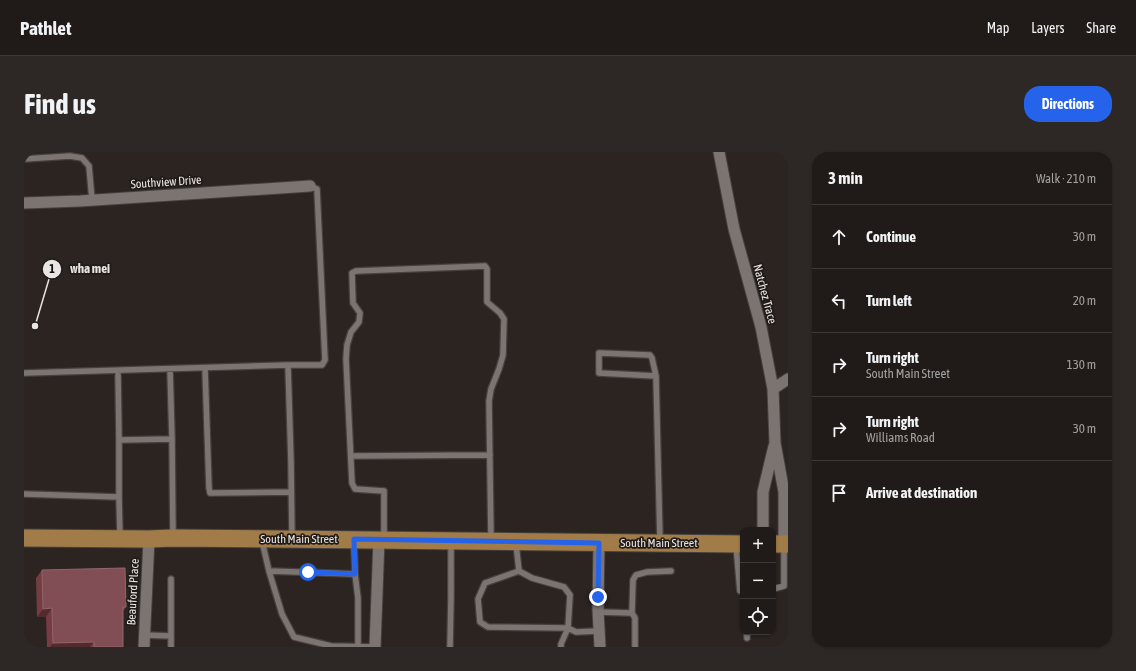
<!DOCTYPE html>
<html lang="en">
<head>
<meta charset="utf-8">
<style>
	body { margin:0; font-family:"Asap Condensed",sans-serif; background:#2d2826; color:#f1f3f6 }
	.controls { position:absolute; right:12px; bottom:12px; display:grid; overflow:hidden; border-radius:8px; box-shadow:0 1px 3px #0004 }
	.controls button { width:36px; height:36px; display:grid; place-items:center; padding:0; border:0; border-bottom:1px solid #3d3938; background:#201b19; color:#f1f3f6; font:20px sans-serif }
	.stop { position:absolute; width:12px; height:12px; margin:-9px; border:3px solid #2563eb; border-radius:50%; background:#fff }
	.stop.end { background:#2563eb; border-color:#fff; box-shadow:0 1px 4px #0008 }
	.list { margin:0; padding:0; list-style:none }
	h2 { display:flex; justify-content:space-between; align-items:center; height:52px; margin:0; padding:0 16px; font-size:17px }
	h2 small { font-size:13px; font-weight:400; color:#a2a1a2 }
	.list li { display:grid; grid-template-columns:26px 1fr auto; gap:12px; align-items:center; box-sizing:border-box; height:64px; padding:0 16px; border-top:1px solid #3d3938 }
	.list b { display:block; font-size:15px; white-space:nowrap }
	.list p { margin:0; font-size:13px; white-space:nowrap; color:#a2a1a2 }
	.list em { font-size:13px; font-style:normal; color:#a2a1a2 }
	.icon { flex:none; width:22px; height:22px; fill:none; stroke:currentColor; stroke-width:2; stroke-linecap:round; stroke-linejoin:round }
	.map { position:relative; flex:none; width:764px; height:495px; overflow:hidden; border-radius:16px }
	header { display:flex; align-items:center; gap:24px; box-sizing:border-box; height:56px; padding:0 20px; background:#201b19; border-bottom:1px solid #3d3938 }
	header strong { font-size:19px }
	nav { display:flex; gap:22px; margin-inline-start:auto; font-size:14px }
	.intro { display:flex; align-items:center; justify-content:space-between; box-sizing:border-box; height:96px; padding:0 24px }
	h1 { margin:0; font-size:28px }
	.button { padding:10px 18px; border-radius:16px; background:#2563eb; color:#fff; font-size:14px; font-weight:700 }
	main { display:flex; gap:24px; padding:0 24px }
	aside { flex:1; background:#201b19; border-radius:16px; box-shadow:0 1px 3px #0004 }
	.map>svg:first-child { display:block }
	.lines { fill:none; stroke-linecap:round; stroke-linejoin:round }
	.lane-casing { stroke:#46413f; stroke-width:8 }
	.street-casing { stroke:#46413f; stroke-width:13 }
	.primary-casing { stroke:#46413f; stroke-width:19 }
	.lane { stroke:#7c7471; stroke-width:5.5 }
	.street { stroke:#7c7471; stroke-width:11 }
	.primary { stroke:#a17c49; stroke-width:17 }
	.wall { fill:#763c44 }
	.shaded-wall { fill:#532b2f }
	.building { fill:#824e55; stroke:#92666b }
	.route { stroke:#2563eb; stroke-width:5 }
	.labels { text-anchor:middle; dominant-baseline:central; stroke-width:3.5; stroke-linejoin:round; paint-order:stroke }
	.street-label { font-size:12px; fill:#e9e5e3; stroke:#211b18 }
	.leader { fill:none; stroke:#e9e5e3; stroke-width:1.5 }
	.callout-dot { fill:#e9e5e3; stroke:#211b18; stroke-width:1.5 }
	.mark-label { font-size:12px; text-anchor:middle; font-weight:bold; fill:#111 }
	.callout-label { font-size:13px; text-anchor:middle; font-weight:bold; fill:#e9e5e3; stroke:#211b18; stroke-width:3.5; stroke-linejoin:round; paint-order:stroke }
</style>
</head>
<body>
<header>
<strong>Pathlet</strong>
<nav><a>Map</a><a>Layers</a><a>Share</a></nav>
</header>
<div class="intro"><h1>Find us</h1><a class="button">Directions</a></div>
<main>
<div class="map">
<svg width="764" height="495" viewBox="0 0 764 495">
	<rect width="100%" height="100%" fill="#2b2421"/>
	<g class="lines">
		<defs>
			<path id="lane" d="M0 7 46 4 58 6 65 14 68 48
				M181 216 185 336 186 341 267 340
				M146 217 148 287
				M94 219 95 288
				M0 221 264 213
				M632 224 575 221V201L626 203 628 206 632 224 636 389
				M327 304 466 303
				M0 342 95 345 96 385
				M95 345V288L148 287 149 384
				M268 385 267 310 264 213H298L301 208 293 37 286 34
				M360 387V339L331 337 328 331 322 207 323 193 327 180 335 170 336 161 329 151 328 121 332 119 461 114 463 117V150L476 161 480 167 479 203 475 217 467 237 465 249 467 387
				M238 389 245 419 258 462 270 485 307 494 350 495
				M330 390 331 422 334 446V494
				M492 392 495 419 508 426 540 435 546 443 544 476 552 480 575 479
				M712 393 716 439 719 440
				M245 419 331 422
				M495 419 461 431 454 447 456 470 464 475 544 476 537 492V495
				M749 437 760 434V394
				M574 460 608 461 611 466V495
				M608 461 609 428 612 423 623 420 647 419
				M120 483 147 484V427
				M723 486V480
				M147 495V484
				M426 495 427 445V391"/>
			<path id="street" d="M695 0 710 77 737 175 749 237 751 291 760 340V392
				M0 51 56 49 286 34
				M749 237 764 227
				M739 378V340L750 294
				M575 391 574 458 576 495
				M120 495 125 387
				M351 495 355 387"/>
			<path id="primary" d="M0 386 125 387 149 386 719 392
				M749 392H764"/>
		</defs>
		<!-- lane casing -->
		<use href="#lane" class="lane-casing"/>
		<!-- street casing -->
		<use href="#street" class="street-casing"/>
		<!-- primary casing -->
		<use href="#primary" class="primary-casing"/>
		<!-- lane -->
		<use href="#lane" class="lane"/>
		<!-- street -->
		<use href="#street" class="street"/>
		<!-- primary -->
		<use href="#primary" class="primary"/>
	</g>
	<!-- wall -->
	<path class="wall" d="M18 418 102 455 99 459V495H23L22 465H13L12 426Z"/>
	<!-- shaded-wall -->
	<path class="shaded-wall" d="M28 456 22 465H13L19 457Z
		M70 490 66 495H26L29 491Z"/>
	<!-- building -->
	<path class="building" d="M101 416 102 455H99V495H70V490L29 491 28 456 19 457 18 418Z"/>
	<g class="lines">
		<!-- route -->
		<path class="route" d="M284 420 331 422 330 387 575 391 574 445"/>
	</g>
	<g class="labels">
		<!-- street labels -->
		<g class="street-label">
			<text transform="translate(142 30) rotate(-4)">Southview Drive</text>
			<text transform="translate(741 142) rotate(75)">Natchez Trace</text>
			<text x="275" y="387">South Main Street</text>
			<text x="635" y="391">South Main Street</text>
			<text transform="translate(109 440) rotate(-87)">Beauford Place</text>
		</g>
	</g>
	<!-- callouts -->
	<path class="leader" d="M11 174L28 117"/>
	<g class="callout-dot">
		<circle cx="11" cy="174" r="4"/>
		<circle cx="28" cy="117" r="10"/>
	</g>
	<g class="mark-label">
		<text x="28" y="121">1</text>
	</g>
	<g class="callout-label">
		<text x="66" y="121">wha mei</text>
	</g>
</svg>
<div class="controls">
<button>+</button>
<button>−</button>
<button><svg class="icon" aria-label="locate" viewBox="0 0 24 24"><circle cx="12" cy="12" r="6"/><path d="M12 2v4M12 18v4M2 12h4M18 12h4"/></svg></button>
</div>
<div class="stop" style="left:284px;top:420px"></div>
<div class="stop end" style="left:574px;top:445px"></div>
</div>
<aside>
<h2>3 min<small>Walk · 210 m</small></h2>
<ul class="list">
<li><svg class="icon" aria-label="ahead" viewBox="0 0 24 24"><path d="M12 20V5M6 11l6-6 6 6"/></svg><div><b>Continue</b></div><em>30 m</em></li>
<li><svg class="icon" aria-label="left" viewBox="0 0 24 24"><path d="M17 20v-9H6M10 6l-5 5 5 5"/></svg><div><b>Turn left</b></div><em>20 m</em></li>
<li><svg class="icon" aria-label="right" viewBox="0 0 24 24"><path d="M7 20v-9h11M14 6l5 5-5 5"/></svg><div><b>Turn right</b><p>South Main Street</p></div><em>130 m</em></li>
<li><svg class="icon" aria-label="right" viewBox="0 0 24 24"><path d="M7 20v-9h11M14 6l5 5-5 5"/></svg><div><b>Turn right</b><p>Williams Road</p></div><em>30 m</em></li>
<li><svg class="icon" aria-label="arrive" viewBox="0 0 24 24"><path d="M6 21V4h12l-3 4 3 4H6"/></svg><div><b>Arrive at destination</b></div></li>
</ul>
</aside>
</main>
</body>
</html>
